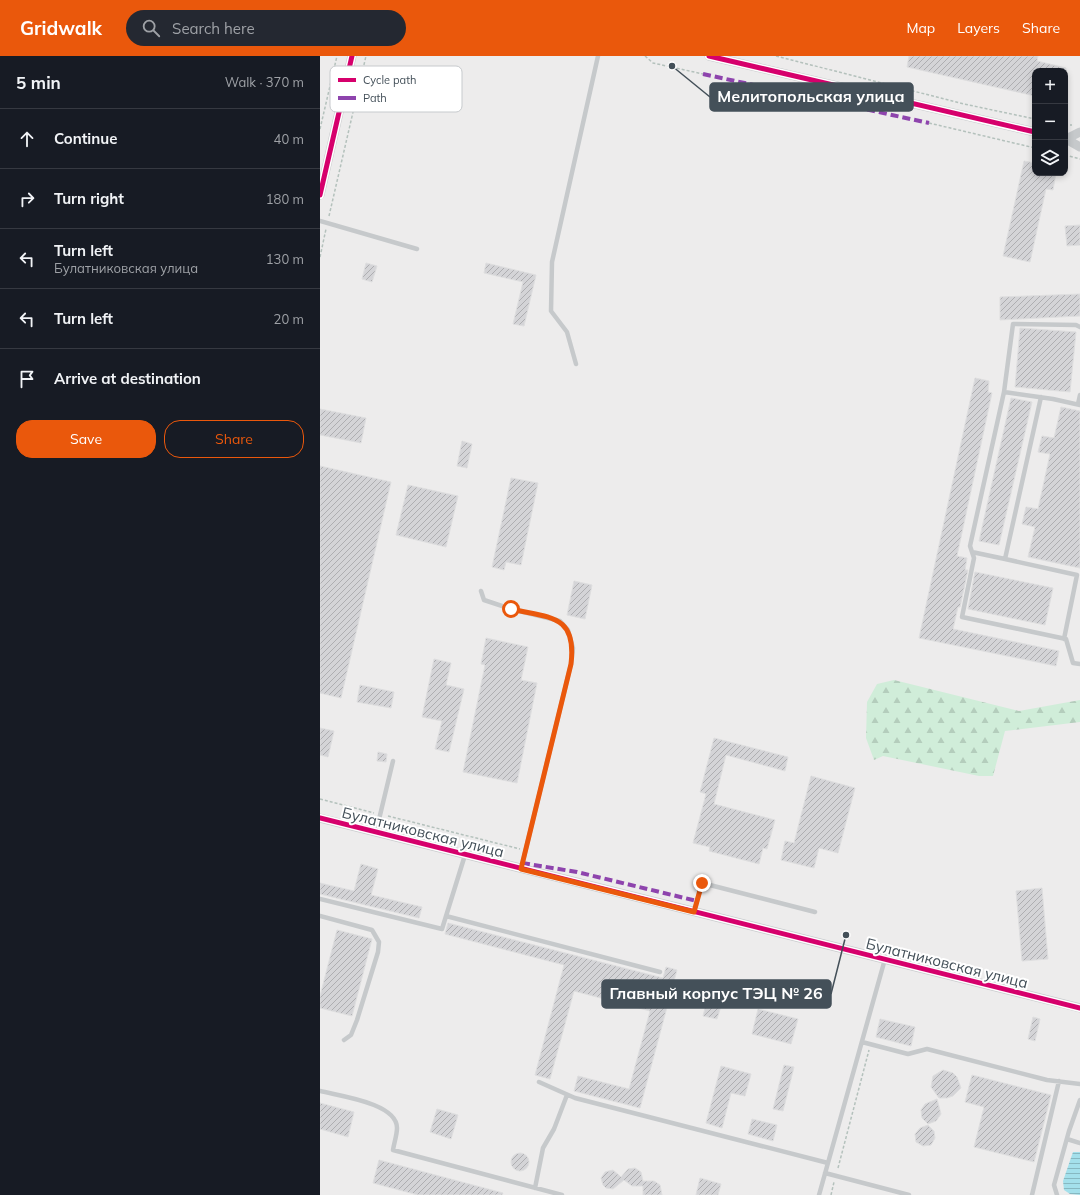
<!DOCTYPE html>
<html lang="en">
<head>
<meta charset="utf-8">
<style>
	body { margin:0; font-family:Mulish,sans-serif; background:#242831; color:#f1f3f6 }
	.controls { position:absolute; right:12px; top:12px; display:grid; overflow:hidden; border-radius:8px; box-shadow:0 2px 6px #0003 }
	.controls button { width:36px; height:36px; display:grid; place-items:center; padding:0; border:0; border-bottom:1px solid #363941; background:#171b24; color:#f1f3f6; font:20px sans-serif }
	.stop { position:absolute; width:12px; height:12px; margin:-9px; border:3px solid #ea580c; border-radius:50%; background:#fff }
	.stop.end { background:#ea580c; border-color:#fff; box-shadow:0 1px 4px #0008 }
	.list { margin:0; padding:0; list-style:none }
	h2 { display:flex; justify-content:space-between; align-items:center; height:52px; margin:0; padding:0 16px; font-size:17px }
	h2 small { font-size:13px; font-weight:400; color:#9ea1a6 }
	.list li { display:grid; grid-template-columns:26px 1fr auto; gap:12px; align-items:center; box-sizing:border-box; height:60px; padding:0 16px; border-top:1px solid #363941 }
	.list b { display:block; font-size:15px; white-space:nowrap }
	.list p { margin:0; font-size:13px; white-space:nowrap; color:#9ea1a6 }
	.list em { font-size:13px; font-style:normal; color:#9ea1a6 }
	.actions { display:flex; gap:8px; padding:12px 16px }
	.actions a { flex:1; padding:9px 0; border:1px solid #ea580c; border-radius:16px; text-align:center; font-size:14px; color:#ea580c }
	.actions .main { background:#ea580c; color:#fff }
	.icon { flex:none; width:22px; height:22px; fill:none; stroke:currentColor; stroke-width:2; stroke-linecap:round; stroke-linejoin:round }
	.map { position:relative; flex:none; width:760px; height:1139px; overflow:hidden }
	header { display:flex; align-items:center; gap:24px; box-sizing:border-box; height:56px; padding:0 20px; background:#ea580c; color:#fff }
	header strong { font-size:19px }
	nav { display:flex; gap:22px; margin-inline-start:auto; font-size:14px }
	.search { width:280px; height:36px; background:#242831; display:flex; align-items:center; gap:10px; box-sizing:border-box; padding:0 14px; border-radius:22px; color:#9ea1a6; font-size:15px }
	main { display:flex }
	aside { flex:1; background:#171b24 }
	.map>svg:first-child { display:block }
	.forest { fill:url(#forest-firs) }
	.water { fill:url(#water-rules) }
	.building { fill:url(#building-hatch); stroke:#dededf }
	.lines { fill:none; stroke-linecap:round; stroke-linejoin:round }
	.path { stroke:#b4c1bc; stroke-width:1.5; stroke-dasharray:3 2; stroke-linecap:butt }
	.service { stroke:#c6c9cb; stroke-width:4.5 }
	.minor { stroke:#c6c9cb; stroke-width:9 }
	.quiet { stroke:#8e44ad; stroke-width:4; stroke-dasharray:8 4; stroke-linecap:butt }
	.cycleway-casing { stroke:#fff; stroke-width:8 }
	.cycleway { stroke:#d6006c; stroke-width:5 }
	.route { stroke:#ea580c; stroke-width:5 }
	.labels { text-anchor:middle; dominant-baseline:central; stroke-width:4; stroke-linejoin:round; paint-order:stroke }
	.street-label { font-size:15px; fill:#445059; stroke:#fff }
	.key { fill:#fff; stroke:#c7cacd; stroke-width:1 }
	.key-label { font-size:11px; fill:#445059 }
	.leader { fill:none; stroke:#445059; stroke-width:1.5 }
	.callout-dot { fill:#445059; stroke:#fff; stroke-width:1.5 }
	.callout { fill:#445059; stroke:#445059; stroke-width:1.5 }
	.callout-label { font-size:16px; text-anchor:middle; font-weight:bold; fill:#fff }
</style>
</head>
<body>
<header>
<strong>Gridwalk</strong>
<div class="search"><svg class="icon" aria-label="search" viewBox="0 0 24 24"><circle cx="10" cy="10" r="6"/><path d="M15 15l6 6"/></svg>Search here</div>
<nav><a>Map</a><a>Layers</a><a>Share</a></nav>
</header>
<main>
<aside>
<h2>5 min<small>Walk · 370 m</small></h2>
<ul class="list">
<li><svg class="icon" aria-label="ahead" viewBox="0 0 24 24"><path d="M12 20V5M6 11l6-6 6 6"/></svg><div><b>Continue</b></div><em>40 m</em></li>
<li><svg class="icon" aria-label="right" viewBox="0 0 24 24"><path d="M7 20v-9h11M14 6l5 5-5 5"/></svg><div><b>Turn right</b></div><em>180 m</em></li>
<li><svg class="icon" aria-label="left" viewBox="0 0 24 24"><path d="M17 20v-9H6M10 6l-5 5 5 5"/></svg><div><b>Turn left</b><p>Булатниковская улица</p></div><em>130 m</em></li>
<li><svg class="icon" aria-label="left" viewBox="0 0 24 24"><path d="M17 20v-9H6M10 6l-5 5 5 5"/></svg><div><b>Turn left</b></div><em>20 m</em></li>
<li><svg class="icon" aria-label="arrive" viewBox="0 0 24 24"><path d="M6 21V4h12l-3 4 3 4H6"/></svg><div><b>Arrive at destination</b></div></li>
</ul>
<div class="actions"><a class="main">Save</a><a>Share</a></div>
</aside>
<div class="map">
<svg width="760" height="1139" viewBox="0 0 760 1139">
	<defs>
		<pattern id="forest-firs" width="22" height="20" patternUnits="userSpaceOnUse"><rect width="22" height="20" fill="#d0edd9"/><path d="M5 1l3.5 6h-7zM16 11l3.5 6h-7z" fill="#b4cdbc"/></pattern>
		<pattern id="water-rules" width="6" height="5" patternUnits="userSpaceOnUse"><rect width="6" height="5" fill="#a4e0eb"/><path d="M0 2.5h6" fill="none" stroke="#87b8c1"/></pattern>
		<pattern id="building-hatch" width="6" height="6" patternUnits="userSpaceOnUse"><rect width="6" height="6" fill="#d4d4d7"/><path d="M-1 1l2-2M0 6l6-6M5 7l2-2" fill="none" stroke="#aeaeb1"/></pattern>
	</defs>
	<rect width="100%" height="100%" fill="#edecec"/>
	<!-- forest -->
	<path class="forest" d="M574 624 699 655 760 644V666L685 675 673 720H659L563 700 554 704 546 682 547 646 557 628Z"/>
	<!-- water -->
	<path class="water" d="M753 1096H760V1139L750 1138 744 1134 743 1125Z"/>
	<!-- building -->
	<path class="building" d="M589 0H718L717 5 746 12V15H715V40L587 11Z
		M704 105 715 107V117H736L733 134 726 133 710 206 683 200Z
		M760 169V189L747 190 745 170Z
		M46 207 57 210 52 226 42 223Z
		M166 207 216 219 204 270 193 268 203 226 164 217Z
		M760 238V260L680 264V241Z
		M700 272 756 276 750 336 695 331Z
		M655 322 669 325 668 336 672 337 637 500 647 502 645 514H648L640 551H638L633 573 739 595 736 610 599 582Z
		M691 342 712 346 679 489 659 485Z
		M741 351 760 355V512L708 501 715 471 702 468 706 451 718 453 730 398 718 396 722 380 734 382Z
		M0 353 46 362 41 387 0 379Z
		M142 385 152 388 147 412 137 410Z
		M0 410 71 426 21 642 0 637Z
		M191 422 218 427 201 509 186 506 184 514 172 511Z
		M88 429 138 440 126 491 76 479Z
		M655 516 733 532 725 569 648 553Z
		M254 525 272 529 265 563 247 559Z
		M166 582 208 591 201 624 217 627 197 727 143 716 165 609 161 608Z
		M114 603 131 607 126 629 144 633 129 696 115 693 122 665 102 661Z
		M40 629 74 636 71 652 37 646Z
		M0 672 14 675 8 701 0 699Z
		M394 682 468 701 465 715 406 699 394 748 455 764 447 793 443 792 439 808 389 795 390 791 373 787 386 738 380 736Z
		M58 696 67 698 66 706 57 705Z
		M491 720 535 732 518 797 499 792 494 812 461 804 465 785 474 787Z
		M41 808 58 813 51 839 102 851 99 862 0 838V827L34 835Z
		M722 832 728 903 702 905 696 835Z
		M128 867 343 922 346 911 357 914 320 1052 254 1035 258 1020 309 1033 330 955 254 935 230 1023 215 1019 244 909 125 878Z
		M17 874 52 883 32 960 0 952V940Z
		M388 940 403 944 397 963 383 960Z
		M438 953 478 963 471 988 432 978Z
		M713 961 720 963 715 985 708 983Z
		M560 963 595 971 591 990 556 981Z
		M464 1009 474 1011 463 1055 453 1053Z
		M401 1010 431 1018 425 1040 411 1037 402 1072 386 1067Z
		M623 1014 633 1017 637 1021 641 1032 633 1040 627 1042H619L611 1031 613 1020Z
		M652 1019 731 1039 714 1106 654 1091 664 1051 645 1046Z
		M617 1043 621 1058 616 1065 608 1068 602 1062 601 1054 605 1048Z
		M0 1047 34 1056 28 1081 0 1073Z
		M117 1053 138 1059 131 1083 110 1076Z
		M432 1063 457 1069 453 1085 428 1078Z
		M608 1069 614 1075 615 1082 611 1089 603 1090 596 1086 595 1078 600 1072Z
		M191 1106a9 9 0 1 1 18 0a9 9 0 1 1-18 0Z
		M59 1104 183 1137 182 1139H98L53 1127Z
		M315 1112 321 1116 323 1125H334L340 1129 342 1139H323V1130H312L304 1124 293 1133 286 1132 283 1129 281 1122 285 1116 293 1114 301 1121 308 1113Z
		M380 1122 401 1128 398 1139H376Z"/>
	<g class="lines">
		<!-- path -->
		<path class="path" d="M325 0 333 7 383 18
			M456 0 644 48 715 63
			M609 67 715 92
			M745 69H752
			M0 73 17 0
			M745 99 760 103
			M9 160 46 0
			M0 201 6 173
			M0 743 54 757
			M68 760 200 793
			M518 1112 549 994
			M511 1139 514 1126"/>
		<!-- service -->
		<path class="service" d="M0 165 97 193
			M256 308 247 276 231 255 232 206 278 0
			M684 336 693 268 756 269 760 271
			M721 341 685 503 757 519 744 583
			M758 348 760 339
			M760 349 733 343 684 336 650 490 654 502 642 561 746 583 753 607 760 608
			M652 496 685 503
			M161 535 164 544 191 553 240 565 248 574 253 592 251 608 201 813
			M56 776 73 705
			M0 843 122 873 145 799
			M374 856 382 827 495 856
			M0 860 52 874 59 886 58 896 37 964 31 979 24 984
			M126 860 340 916
			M542 986 588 998 607 993 727 1024 760 1028
			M219 1026 255 1042 508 1107
			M0 1035C19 1040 77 1047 77 1072 77 1079 74 1087 73 1094L242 1139
			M747 1083 760 1087
			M505 1117 589 1139
			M215 1132 223 1092 234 1073 247 1039
			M499 1139 565 903
			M712 1139 739 1025
			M737 1139 734 1129 749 1075 760 1044"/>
		<!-- minor -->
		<path class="minor" d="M389 0 715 76
			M746 83 760 91
			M746 83 760 76
			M0 139 32 0
			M0 762 760 952"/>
		<!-- quiet -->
		<path class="quiet" d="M383 18 609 67
			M202 807 257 816 377 845"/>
		<defs>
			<path id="cycleway" d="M389 0 715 76
				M0 139 32 0
				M0 762 760 952"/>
		</defs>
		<!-- cycleway casing -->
		<use href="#cycleway" class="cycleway-casing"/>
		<!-- cycleway -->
		<use href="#cycleway" class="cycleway"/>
	</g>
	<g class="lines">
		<!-- route -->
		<path class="route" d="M191 553C229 562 257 558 251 608L201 813 374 856 382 827"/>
	</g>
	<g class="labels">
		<!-- street labels -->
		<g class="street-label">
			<text transform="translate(103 776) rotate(14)">Булатниковская улица</text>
			<text transform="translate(627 907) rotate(14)">Булатниковская улица</text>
		</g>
	</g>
	<!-- legend -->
	<rect x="10" y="10" width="132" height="46" rx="6" class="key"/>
	<rect x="18" y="22" width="18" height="4" fill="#d6006c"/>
	<rect x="18" y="40" width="18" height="4" fill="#8e44ad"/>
	<g class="key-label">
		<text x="43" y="28">Cycle path</text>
		<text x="43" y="46">Path</text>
	</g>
	<!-- callouts -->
	<path class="leader" d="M352 10L390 41M526 879L511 938"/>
	<g class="callout-dot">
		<circle cx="352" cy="10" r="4"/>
		<circle cx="526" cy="879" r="4"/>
	</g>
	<g class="callout">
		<rect x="390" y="27" width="203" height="28" rx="4"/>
		<rect x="282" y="924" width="229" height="28" rx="4"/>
	</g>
	<g class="callout-label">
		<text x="491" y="46">Мелитопольская улица</text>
		<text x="396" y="943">Главный корпус ТЭЦ № 26</text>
	</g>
</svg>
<div class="controls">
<button>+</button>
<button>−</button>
<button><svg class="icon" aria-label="layers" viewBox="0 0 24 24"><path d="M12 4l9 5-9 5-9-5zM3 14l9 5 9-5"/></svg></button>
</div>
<div class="stop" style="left:191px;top:553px"></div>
<div class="stop end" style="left:382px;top:827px"></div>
</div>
</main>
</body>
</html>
